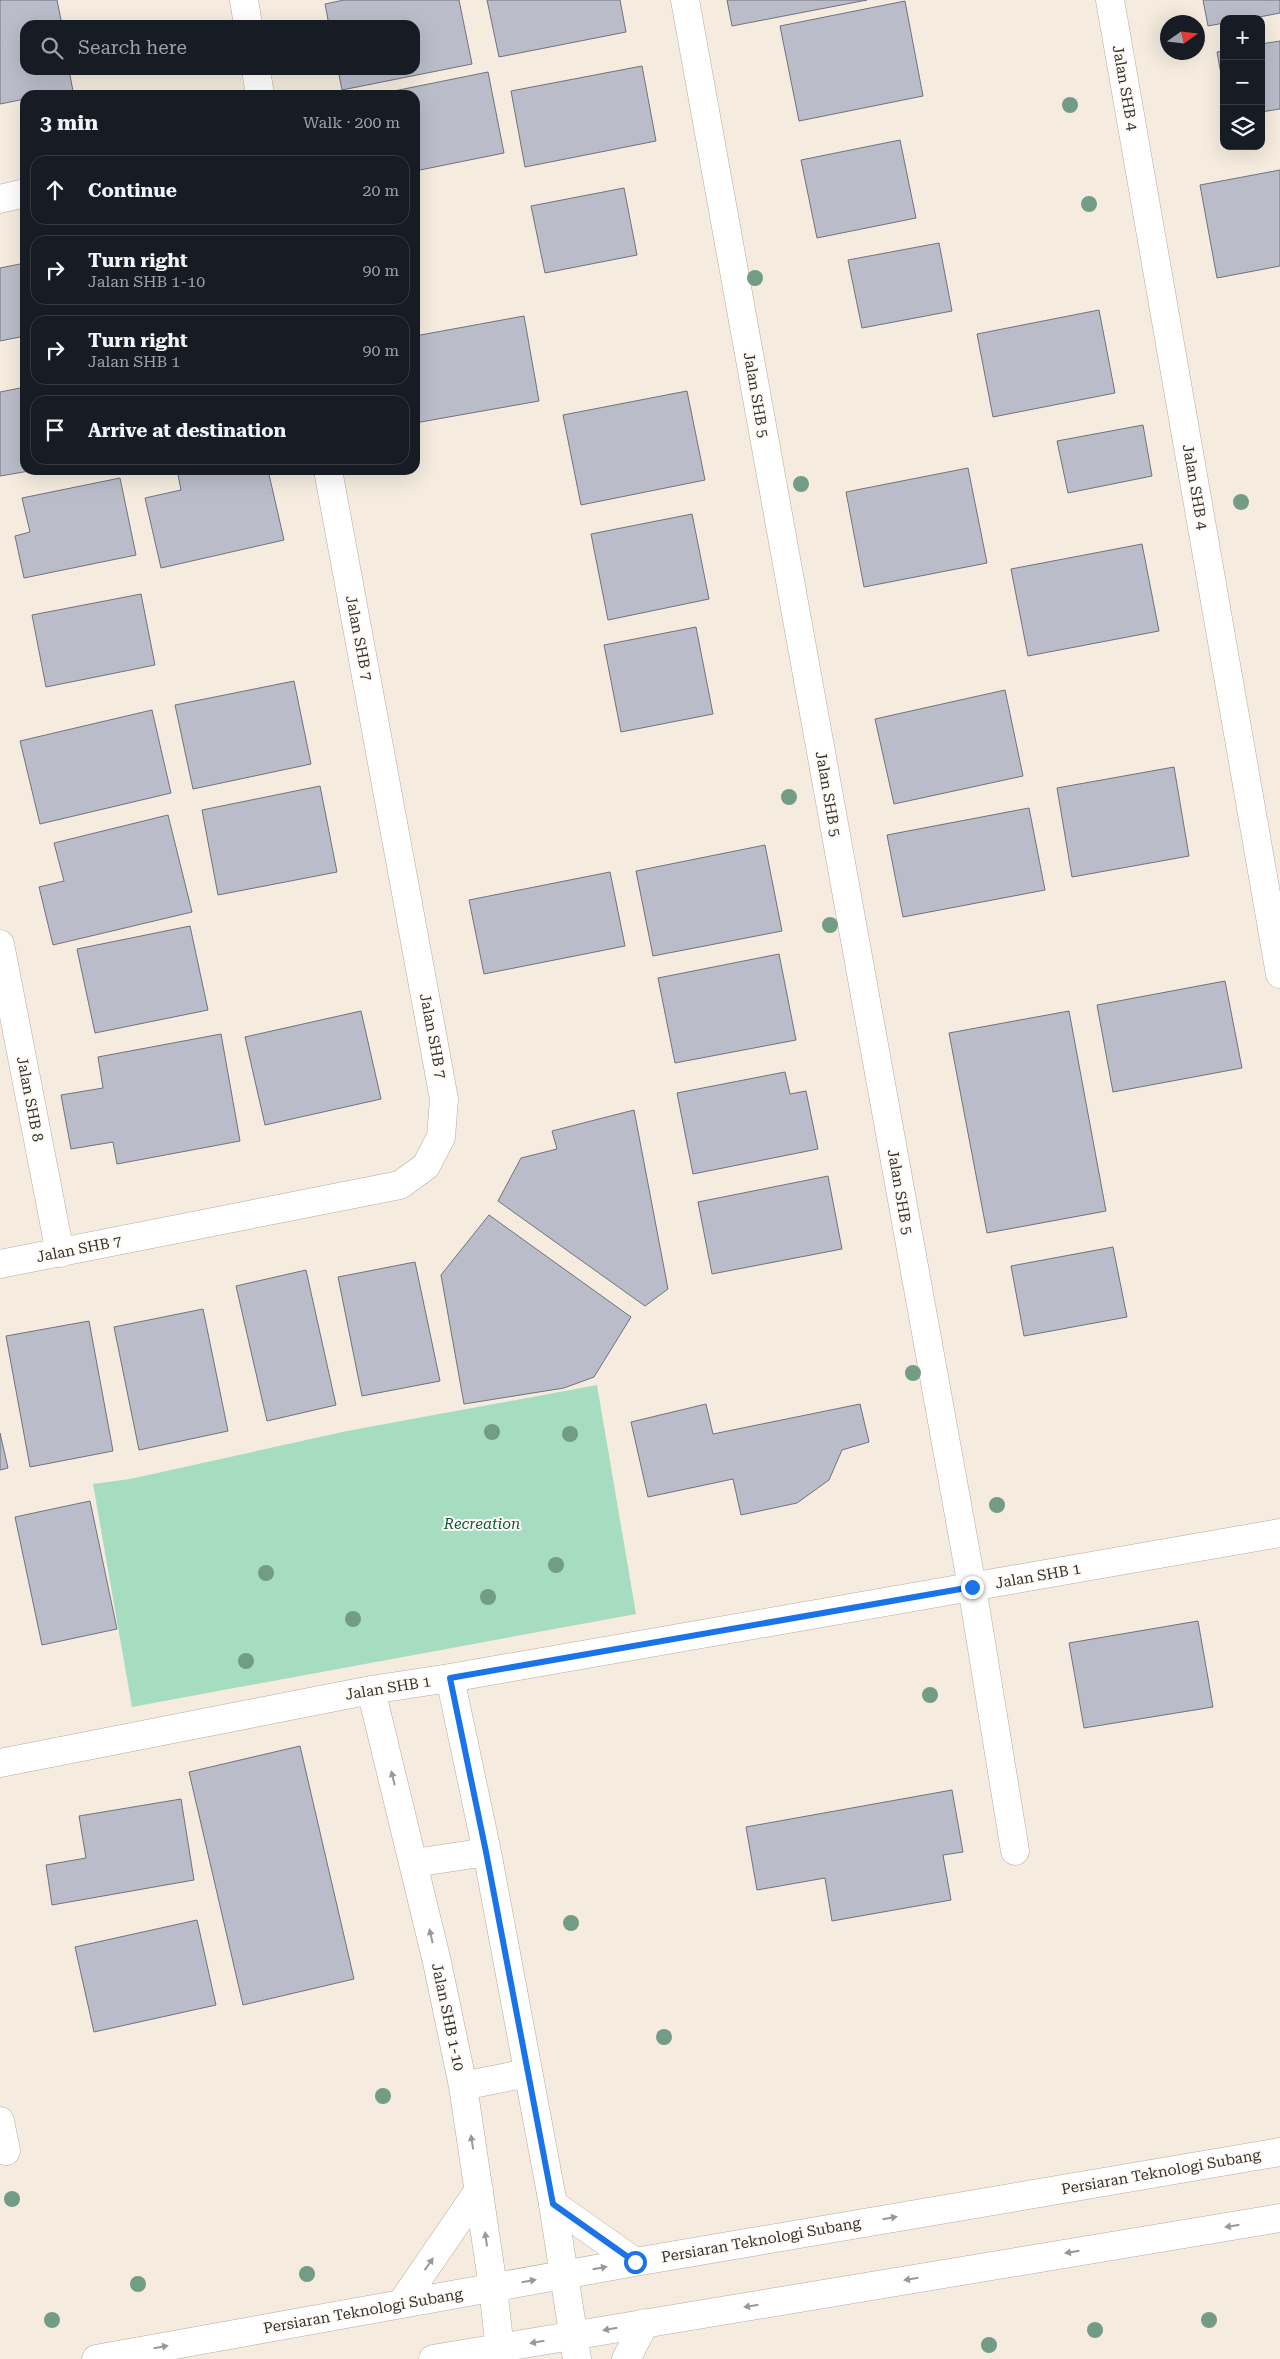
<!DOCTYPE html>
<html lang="en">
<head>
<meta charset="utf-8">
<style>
	body { margin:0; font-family:"Roboto Serif",serif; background:#20242c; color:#f1f3f6 }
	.controls { position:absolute; right:15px; top:15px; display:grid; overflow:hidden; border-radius:10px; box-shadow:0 5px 20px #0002 }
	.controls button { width:45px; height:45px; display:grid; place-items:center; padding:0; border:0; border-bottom:1px solid #363941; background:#171b24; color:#f1f3f6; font:25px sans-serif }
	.compass { position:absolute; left:1160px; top:15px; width:45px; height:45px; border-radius:50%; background:#171b24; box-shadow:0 5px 20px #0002; rotate:76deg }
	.stop { position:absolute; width:15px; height:15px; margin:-11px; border:4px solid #1a73e8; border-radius:50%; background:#fff }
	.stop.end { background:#1a73e8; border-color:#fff; box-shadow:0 1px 5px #0008 }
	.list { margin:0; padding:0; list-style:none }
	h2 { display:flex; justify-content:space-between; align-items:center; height:65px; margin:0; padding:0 20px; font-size:21px }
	h2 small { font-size:16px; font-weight:400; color:#9ea1a6 }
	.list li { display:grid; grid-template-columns:32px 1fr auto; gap:15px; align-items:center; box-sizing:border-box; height:70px; margin:0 10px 10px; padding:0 10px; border:1px solid #363941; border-radius:15px }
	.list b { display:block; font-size:19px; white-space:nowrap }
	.list p { margin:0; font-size:16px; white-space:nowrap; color:#9ea1a6 }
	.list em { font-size:16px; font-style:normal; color:#9ea1a6 }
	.icon { flex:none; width:28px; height:28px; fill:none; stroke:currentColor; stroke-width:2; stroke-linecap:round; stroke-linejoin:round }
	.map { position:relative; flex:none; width:1280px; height:2359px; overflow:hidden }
	.search { position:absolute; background:#171b24; box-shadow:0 5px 20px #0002; left:20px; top:20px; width:400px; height:55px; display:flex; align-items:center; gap:12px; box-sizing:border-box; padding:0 18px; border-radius:15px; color:#9ea1a6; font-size:19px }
	.panel { position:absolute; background:#171b24; box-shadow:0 5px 20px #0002; left:20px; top:90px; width:400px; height:385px; border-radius:15px }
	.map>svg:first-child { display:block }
	.green { fill:#a6ddc0 }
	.building { fill:#babcca; stroke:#70727f }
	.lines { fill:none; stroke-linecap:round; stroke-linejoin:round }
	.minor-casing { stroke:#b4ab9e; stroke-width:29 }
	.secondary-casing { stroke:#b4ab9e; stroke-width:29 }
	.minor { stroke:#fff; stroke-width:28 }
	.secondary { stroke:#fff; stroke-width:28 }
	.tree { fill:#739c86 }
	.oneway { fill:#9a9996 }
	.route { stroke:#1a73e8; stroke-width:6 }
	.labels { text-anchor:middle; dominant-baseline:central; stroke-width:4; stroke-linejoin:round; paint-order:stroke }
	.street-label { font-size:15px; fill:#36332e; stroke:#fefaf5 }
	.park-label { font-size:15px; font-style:italic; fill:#095b3d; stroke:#fefaf5 }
</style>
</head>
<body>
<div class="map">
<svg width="1280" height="2359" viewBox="0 0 1280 2359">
	<rect width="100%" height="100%" fill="#f5ecdf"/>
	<!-- green -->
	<path class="green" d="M597 1385 636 1614 132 1707 93 1484 130 1479 347 1431Z"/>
	<!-- building -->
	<path class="building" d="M0 0H57L62 25H25V70H69L73 91 52 95H25V99L0 104Z
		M344 0H459L472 64 342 90 338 70H415V25H329L325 4Z
		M487 0H620L626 32 499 57Z
		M727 0H867L732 26Z
		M1203 0H1280V13L1249 19H1224V23L1208 26Z
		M905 1 923 96 799 121 780 26Z
		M1280 41V109L1261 112V44Z
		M1224 51V91L1217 52Z
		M642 66 656 141 525 167 511 91Z
		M488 72 504 153 415 171V95H374Z
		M900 140 916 218 817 238 801 160Z
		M1280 170V266L1217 278 1200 185Z
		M624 188 637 255 545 273 531 206Z
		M939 243 952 311 862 328 848 260Z
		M25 263V336L0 341V268Z
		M1099 310 1115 393 993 417 977 334Z
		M524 316 539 401 415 423V336Z
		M25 387V470H35L0 476V392Z
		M687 391 705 480 581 505 563 415Z
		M1143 425 1152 476 1068 493 1057 441Z
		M968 468 987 563 864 587 846 492Z
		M177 470H268L284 540 161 568 145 498 181 490Z
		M120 478 136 555 24 578 15 536 30 532 22 498Z
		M692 514 709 599 608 620 591 534Z
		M1142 544 1159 631 1028 656 1011 569Z
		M141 594 155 665 46 687 32 615Z
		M696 627 713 714 621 732 604 645Z
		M294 681 311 764 193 789 175 705Z
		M1005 690 1023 776 894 804 875 719Z
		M152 710 171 793 40 824 20 741Z
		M1174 767 1189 856 1072 877 1057 788Z
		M320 786 337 872 218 895 202 810Z
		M1029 808 1045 890 903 917 887 835Z
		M168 815 192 912 53 945 39 887 64 881 54 843Z
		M765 845 782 931 653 956 636 871Z
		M610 872 625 946 484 974 469 900Z
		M190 926 208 1010 95 1033 77 949Z
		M779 954 796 1040 675 1063 658 978Z
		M1225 981 1242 1068 1113 1092 1097 1005Z
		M361 1011 381 1099 265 1125 245 1037Z
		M1069 1011 1106 1211 987 1233 949 1033Z
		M221 1034 240 1141 117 1164 113 1142 71 1149 61 1095 103 1088 98 1057Z
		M785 1072 790 1094 806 1091 818 1149 693 1174 677 1093Z
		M634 1110 668 1289 645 1306 498 1201 521 1158 557 1149 552 1131Z
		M828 1176 842 1249 712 1274 698 1202Z
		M489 1215 631 1317 594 1377 564 1388 464 1404 441 1275Z
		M1113 1247 1127 1317 1024 1336 1011 1266Z
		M415 1262 440 1381 362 1396 338 1277Z
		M306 1270 336 1405 267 1421 236 1286Z
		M203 1309 228 1431 139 1450 114 1327Z
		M89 1321 113 1451 30 1467 6 1336Z
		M706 1404 713 1434 860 1404 869 1442 842 1450 829 1480 797 1503 741 1515 733 1479 648 1497 631 1422Z
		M0 1433 8 1468 0 1470Z
		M90 1501 117 1629 42 1645 15 1517Z
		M1198 1621 1213 1707 1084 1728 1069 1643Z
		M300 1746 354 1979 243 2005 189 1772Z
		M952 1790 963 1852 943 1855 951 1900 832 1921 825 1878 757 1890 746 1827Z
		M181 1799 194 1880 52 1905 46 1865 86 1858 79 1816Z
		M197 1920 216 2005 94 2032 75 1947Z"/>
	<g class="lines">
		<defs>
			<path id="minor" d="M244 0 248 25
				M685 0 972 1587 1015 1851
				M1110 0 1280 974
				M256 70 260 95
				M0 199 25 193
				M0 944 60 1253
				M0 1264 400 1185 426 1166 441 1137 444 1099 328 470
				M450 1678 487 1852 553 2204 577 2359
				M371 1690 437 1962 463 2086 493 2287 501 2359
				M0 1763 371 1690 450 1678 1280 1533
				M414 1863 487 1852
				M463 2086 527 2073
				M0 2121 6 2151"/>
			<path id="secondary" d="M553 2204 635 2262
				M401 2304 479 2190
				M96 2359 635 2262 1280 2152
				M433 2359 1280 2218
				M626 2359 645 2323"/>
		</defs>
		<!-- minor casing -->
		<use href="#minor" class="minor-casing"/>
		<!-- secondary casing -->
		<use href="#secondary" class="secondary-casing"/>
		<!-- minor -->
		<use href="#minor" class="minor"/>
		<!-- secondary -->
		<use href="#secondary" class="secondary"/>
	</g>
	<!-- trees -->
	<g class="tree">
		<circle cx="1070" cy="105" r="8"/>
		<circle cx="1089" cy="204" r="8"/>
		<circle cx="755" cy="278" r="8"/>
		<circle cx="801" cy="484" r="8"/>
		<circle cx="1241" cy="502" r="8"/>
		<circle cx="789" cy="797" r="8"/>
		<circle cx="830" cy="925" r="8"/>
		<circle cx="913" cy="1373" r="8"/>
		<circle cx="492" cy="1432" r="8"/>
		<circle cx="570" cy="1434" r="8"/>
		<circle cx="997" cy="1505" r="8"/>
		<circle cx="556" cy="1565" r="8"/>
		<circle cx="266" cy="1573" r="8"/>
		<circle cx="488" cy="1597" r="8"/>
		<circle cx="353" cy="1619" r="8"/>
		<circle cx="246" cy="1661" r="8"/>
		<circle cx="930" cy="1695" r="8"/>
		<circle cx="571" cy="1923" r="8"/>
		<circle cx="664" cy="2037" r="8"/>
		<circle cx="383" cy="2096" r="8"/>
		<circle cx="12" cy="2199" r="8"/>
		<circle cx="307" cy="2274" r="8"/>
		<circle cx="138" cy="2284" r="8"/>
		<circle cx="52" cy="2320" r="8"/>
		<circle cx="1209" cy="2320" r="8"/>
		<circle cx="1095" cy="2330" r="8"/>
		<circle cx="989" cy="2345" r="8"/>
	</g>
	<!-- one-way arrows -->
	<defs><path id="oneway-solid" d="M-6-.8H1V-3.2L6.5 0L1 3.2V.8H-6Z" transform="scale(1.25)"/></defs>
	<g class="oneway">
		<use href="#oneway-solid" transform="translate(393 1778) rotate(-104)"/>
		<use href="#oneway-solid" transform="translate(431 1936) rotate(-103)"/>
		<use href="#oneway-solid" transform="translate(472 2142) rotate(-99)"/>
		<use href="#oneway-solid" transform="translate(890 2218) rotate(-10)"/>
		<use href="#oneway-solid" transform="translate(1232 2226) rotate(171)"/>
		<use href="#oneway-solid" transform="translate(486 2239) rotate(-98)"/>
		<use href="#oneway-solid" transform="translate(1072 2252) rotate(171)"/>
		<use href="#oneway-solid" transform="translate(429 2264) rotate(-55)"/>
		<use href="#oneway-solid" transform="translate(600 2268) rotate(-10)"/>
		<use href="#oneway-solid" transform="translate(911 2279) rotate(171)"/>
		<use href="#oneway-solid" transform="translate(529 2281) rotate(-10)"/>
		<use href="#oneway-solid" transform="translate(751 2306) rotate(171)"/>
		<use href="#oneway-solid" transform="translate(610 2329) rotate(170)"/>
		<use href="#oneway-solid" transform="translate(537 2342) rotate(170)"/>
		<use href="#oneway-solid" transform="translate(161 2347) rotate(-10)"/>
	</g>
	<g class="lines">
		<!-- route -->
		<path class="route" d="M635 2262 553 2204 486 1852 450 1678 972 1587"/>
	</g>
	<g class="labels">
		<!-- street labels -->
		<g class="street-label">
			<text transform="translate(1125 88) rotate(80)">Jalan SHB 4</text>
			<text transform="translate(756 395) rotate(80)">Jalan SHB 5</text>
			<text transform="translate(1195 487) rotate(80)">Jalan SHB 4</text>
			<text transform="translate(359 638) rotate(79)">Jalan SHB 7</text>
			<text transform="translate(828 794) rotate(80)">Jalan SHB 5</text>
			<text transform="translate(433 1036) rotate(79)">Jalan SHB 7</text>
			<text transform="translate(30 1099) rotate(79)">Jalan SHB 8</text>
			<text transform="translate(900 1192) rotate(80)">Jalan SHB 5</text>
			<text transform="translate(79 1249) rotate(-11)">Jalan SHB 7</text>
			<text transform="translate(1038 1576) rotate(-10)">Jalan SHB 1</text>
			<text transform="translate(388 1688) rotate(-9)">Jalan SHB 1</text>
			<text transform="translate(448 2017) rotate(78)">Jalan SHB 1-10</text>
			<text transform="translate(1161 2172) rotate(-10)">Persiaran Teknologi Subang</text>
			<text transform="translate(761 2240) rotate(-10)">Persiaran Teknologi Subang</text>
			<text transform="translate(363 2311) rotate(-10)">Persiaran Teknologi Subang</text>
		</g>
		<!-- park labels -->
		<g class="park-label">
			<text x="482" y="1524">Recreation</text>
		</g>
	</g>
</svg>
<div class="controls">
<button>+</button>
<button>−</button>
<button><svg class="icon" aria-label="layers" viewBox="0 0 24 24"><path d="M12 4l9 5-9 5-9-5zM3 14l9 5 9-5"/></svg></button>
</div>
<svg class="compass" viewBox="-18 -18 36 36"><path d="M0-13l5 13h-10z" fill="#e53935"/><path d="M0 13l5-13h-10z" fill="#9ea1a6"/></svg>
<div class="stop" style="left:635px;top:2262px"></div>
<div class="stop end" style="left:972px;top:1587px"></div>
<div class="search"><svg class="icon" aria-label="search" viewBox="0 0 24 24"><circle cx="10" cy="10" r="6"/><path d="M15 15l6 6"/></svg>Search here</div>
<section class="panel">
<h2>3 min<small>Walk · 200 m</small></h2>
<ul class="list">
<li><svg class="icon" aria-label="ahead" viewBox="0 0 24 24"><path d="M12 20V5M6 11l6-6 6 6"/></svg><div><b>Continue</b></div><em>20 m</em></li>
<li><svg class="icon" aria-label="right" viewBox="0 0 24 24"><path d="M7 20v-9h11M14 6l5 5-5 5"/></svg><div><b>Turn right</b><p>Jalan SHB 1-10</p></div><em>90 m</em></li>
<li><svg class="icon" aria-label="right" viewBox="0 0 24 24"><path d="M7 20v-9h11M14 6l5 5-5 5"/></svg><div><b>Turn right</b><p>Jalan SHB 1</p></div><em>90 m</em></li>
<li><svg class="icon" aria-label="arrive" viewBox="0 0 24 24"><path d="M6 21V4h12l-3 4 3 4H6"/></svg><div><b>Arrive at destination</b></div></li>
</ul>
</section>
</div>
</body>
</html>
